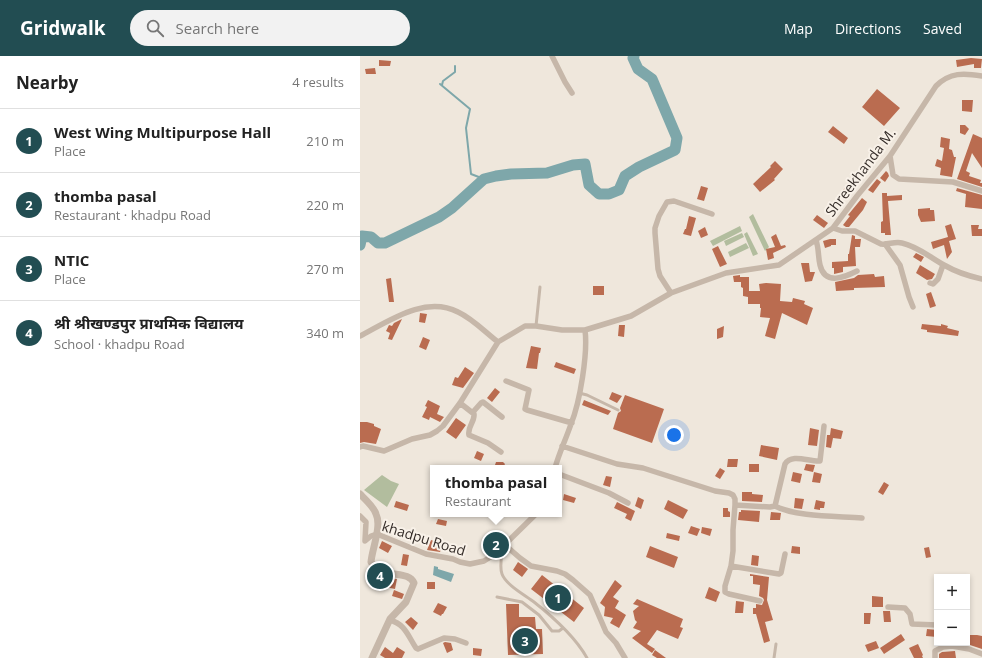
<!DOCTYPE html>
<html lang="en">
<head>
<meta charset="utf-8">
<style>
	body { margin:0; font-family:"Open Sans","Noto Sans Devanagari",sans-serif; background:#f2f2f2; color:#222 }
	.controls { position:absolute; right:12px; bottom:12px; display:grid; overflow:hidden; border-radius:0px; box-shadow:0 2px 6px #0003 }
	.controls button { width:36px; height:36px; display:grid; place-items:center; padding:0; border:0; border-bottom:1px solid #e0e0e0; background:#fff; color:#222; font:20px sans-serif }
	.you { position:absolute; left:314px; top:379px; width:14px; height:14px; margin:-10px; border:3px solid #fff; border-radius:50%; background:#1a73e8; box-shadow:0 0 0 6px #1a73e833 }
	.badge { display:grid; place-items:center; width:26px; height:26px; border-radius:50%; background:#224d52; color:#fff; font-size:13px; font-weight:700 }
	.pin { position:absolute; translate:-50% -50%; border:2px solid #fff; box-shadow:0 1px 4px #0006 }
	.popup { position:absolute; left:70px; top:409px; width:132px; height:52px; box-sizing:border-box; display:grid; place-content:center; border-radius:0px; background:#fff; filter:drop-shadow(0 1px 3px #0005); font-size:13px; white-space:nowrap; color:#767676 }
	.popup b { font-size:15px; color:#222 }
	.popup::after { content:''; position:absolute; left:50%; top:100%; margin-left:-8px; border:8px solid transparent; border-top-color:#fff }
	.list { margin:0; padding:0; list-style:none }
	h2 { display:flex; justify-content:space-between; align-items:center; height:52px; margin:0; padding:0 16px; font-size:17px }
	h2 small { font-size:13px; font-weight:400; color:#767676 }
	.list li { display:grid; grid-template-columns:26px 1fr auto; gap:12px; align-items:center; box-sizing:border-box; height:64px; padding:0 16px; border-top:1px solid #e0e0e0 }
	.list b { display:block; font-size:15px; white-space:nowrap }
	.list p { margin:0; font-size:13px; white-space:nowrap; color:#767676 }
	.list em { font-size:13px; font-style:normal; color:#767676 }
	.icon { flex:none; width:22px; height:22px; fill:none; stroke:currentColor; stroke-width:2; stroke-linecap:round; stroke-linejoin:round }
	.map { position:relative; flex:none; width:622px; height:602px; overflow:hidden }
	header { display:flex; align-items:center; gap:24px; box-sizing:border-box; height:56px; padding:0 20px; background:#224d52; color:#fff }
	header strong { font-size:19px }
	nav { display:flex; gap:22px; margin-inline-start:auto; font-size:14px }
	.search { width:280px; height:36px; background:#f2f2f2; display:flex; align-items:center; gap:10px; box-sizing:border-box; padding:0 14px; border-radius:22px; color:#767676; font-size:15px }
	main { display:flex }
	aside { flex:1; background:#fff }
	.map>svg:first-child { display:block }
	.green { fill:#b2bd9e }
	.water { fill:#7ea7aa }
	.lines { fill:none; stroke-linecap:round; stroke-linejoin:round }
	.stream { stroke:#7ea7aa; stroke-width:2 }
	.river { stroke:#7ea7aa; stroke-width:11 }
	.building { fill:#ba6c50 }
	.service { stroke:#c6b7a9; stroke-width:3 }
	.minor { stroke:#c6b7a9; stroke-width:5.5 }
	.tertiary { stroke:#c6b7a9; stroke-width:7 }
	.labels { text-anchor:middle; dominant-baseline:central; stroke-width:4; stroke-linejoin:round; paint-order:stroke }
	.street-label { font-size:14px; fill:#342c28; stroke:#f8f1e8 }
</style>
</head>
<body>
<header>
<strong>Gridwalk</strong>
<div class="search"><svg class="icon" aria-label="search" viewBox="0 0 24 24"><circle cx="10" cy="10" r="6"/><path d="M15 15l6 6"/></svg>Search here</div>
<nav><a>Map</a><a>Directions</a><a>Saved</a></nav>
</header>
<main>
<aside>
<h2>Nearby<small>4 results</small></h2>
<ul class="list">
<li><span class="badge">1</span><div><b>West Wing Multipurpose Hall</b><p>Place</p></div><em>210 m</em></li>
<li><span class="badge">2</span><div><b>thomba pasal</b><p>Restaurant · khadpu Road</p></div><em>220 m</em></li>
<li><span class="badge">3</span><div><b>NTIC</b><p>Place</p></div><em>270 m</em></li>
<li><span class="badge">4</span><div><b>श्री श्रीखण्डपुर प्राथमिक विद्यालय</b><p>School · khadpu Road</p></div><em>340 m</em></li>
</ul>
</aside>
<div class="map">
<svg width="622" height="602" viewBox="0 0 622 602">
	<rect width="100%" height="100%" fill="#efe7dc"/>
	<!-- green -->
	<path class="green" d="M393 158 409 191 405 195 389 161Z
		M380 170 382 175 353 190 350 185Z
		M387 176 398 198 393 200 384 178Z
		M382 177 384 181 366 190 364 185Z
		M386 187 389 192 370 201 368 196Z
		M22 419 31 425 39 428 27 451 4 434Z"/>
	<!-- water -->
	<path class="water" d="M74 510 78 511V513L94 518 91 526 73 519Z"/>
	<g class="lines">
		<!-- stream -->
		<path class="stream" d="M80 28 110 53 106 72 111 118 124 123
			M82 29 83 25 95 16V10"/>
		<!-- river -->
		<path class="river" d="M0 189 2 180 11 181 18 187H25L79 161 92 152 124 123 136 120 151 118 187 117 213 109 225 108 229 129 239 138H249L259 134 265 120 279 111 315 94 317 82 292 23 278 13 273 2 274 0"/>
	</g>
	<!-- building -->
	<path class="building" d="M611 2 622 3 621 12H614V8L597 11 596 4Z
		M19 4 31 5 30 10H19Z
		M15 12 16 18H6L5 13Z
		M517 33 540 52 524 70 502 51Z
		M602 44H613L612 56 602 55Z
		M600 69H605L609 73 605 79 600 77Z
		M473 70 488 82 484 88 468 76Z
		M613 78 622 82V112L612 97 606 115 610 117 609 120 621 124 620 127H622V131L597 123Z
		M581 81 590 83 589 93 592 94 594 101H596L592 121 580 119 581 112 575 110 577 103 582 105 584 92 580 91Z
		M415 105 423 113 414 123 415 124 400 136 393 128 411 111 410 110Z
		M526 115 528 117 529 120 525 126 520 122Z
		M517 123 521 126 513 137 508 134Z
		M489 126 494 130 486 140 481 137Z
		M341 130 348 132 344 145 337 143Z
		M597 132 622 139V153L605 151 606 138 596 135Z
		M522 137H527V140L542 139V144L528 145 531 179H525V177H521V166L523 165Z
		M502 142 507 146 503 154 489 171H486L483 169 490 160 488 159Z
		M570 152V154H574L575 165 561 166 558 159V153Z
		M457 159 468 167 464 172 453 164Z
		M329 160 336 162 331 180 323 178 325 173H326Z
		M591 168 596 183 589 185 592 196 587 203 584 189 573 193 571 186 588 181 585 170Z
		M611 169H619L618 173H622V180H612Z
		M345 171 348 179 341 182 338 175Z
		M416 178 421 190 425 189 426 191 413 197 414 202 408 204 406 193 415 191 411 181Z
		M492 179 495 180V183H501L500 191H495L496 210 483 211V216L474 218V212H472V206L488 205V198H489Z
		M470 183H476V189H471V190L465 192 463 185Z
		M358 190 367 208 360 211 352 193Z
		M556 197 564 201 561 206 553 201Z
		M441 207H449L450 216H455L452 225 445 226Z
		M560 209 575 218 572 223 567 224 556 217Z
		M514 218 515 221 524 220 525 231 494 232V234L476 235 475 226 494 222 498 219Z
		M380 219V221H389V235H400L399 228 406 227 421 228 420 245 432 246 433 242 445 245 444 248 453 252 447 269 422 257 415 283 405 280 410 262 400 261 401 252H400V248H388V241L383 240V232L381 231V226H374L373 220Z
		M31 222 34 246H29L26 223Z
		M233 230H244V239H233Z
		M571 236 576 250 570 252 566 238Z
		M60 257 67 258 65 267 59 266Z
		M42 263 32 284 28 283 30 277 26 275 29 269 32 270 34 267Z
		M562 268 581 270V268L588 270 587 272 599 275 598 280 567 276V274L561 273Z
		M259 269H265L264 281 258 280Z
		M364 270 363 281 357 283V273Z
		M63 281 70 284 66 294 59 291Z
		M171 290 181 292 180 297H179L177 313 166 312Z
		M196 306 216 313 214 318 194 311Z
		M105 311 114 317 103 332 92 329 95 321 98 322Z
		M135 332 140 336 132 346 127 342Z
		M252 336 262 340 257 347 249 343Z
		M265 339 304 353 292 387 253 373 258 357 261 355 260 352Z
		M68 344 80 350 77 358 84 361 80 366 70 361 69 364 62 361 67 351 65 350Z
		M224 344 251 355 248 359 222 349Z
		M96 362 106 369 96 383 86 376Z
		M0 366H7L14 368V370L21 373 16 388 4 386 0 387Z
		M450 372 459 374 457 390 448 389Z
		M471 372 483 375 481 383 473 382 471 392 466 391 467 379H470Z
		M401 389 419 392 417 404 399 400Z
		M117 395 124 398 121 405 114 402Z
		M368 403H378L377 411H367Z
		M136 406H143L145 408 143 412H134Z
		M389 408H399V416H389Z
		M446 408 455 409 453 416 444 414Z
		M360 412 365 415 360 423 355 420Z
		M433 416 442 418 440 427 431 425Z
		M454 416 462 418 460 427 452 426Z
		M246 420 252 421 250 431 243 429Z
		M524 426 529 429 523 439 518 436Z
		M382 436H392V438L403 439 402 446 382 445Z
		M204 438 216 442 214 447 203 444Z
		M278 441 284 444 281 453 275 450Z
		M435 442 444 443 442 453 434 452Z
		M308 444 328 454 323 463 304 453Z
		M456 444 465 446 464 452H460V454L454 453Z
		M36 445 49 449 47 455 34 451Z
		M257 446 275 455 271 465 265 462 267 458 254 452Z
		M363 452H368V455L370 456V461H363Z
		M381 454 400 455 399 466 378 464 379 456H381Z
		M411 456 421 457 420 464H410Z
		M78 463 87 465 86 470 76 468Z
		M331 470 340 473 337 480 328 477Z
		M342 471 352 473 350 480 341 477Z
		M307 477 320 480 319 485 306 482Z
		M71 484 83 488 80 496 67 494Z
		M22 485 32 490 28 497 19 492Z
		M290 490 318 501 314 512 286 501Z
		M432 490 440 491V498L431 497Z
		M569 491 571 501 566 502 564 492Z
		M43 498 49 499 47 510 41 509Z
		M392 499 399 500 398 510 391 509Z
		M158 506 168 513 162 521 153 514Z
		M7 514H12L14 516V524L6 523Z
		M390 518 409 521 407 544 413 564 405 566 410 585 404 587 396 558H393V552H396V548L402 549 404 544 403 542 399 540 400 529 393 528V520H390Z
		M182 519 224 552 214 566 171 533Z
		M23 521 37 523 35 533 21 530Z
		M255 524 262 530 253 541 259 545 255 552 266 559 259 572 250 567 253 562 244 560 245 551 240 547Z
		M67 526H75V533H67Z
		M349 531 360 536 356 546 345 542Z
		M34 534 44 538 42 543 32 540Z
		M512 540 523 541V551H512Z
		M277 543 323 563 320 571 323 572 318 583 297 574 287 588 295 593 292 597 272 582 281 575 273 572 277 566 275 564 273 555 279 550 273 548Z
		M376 545 384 546 383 557H375Z
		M78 547 87 551 83 558H82L81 560 73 556Z
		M146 548H159V561H175L176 573H182L183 598 148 599Z
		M523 555H530L531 566H524Z
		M504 557H511L510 568H504Z
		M51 561 58 567 53 574 45 566Z
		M567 573 577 574V581L566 580Z
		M541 578 545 584 524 598 520 592Z
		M607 579H617L622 580V593L607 588Z
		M516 585 519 592 508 596 505 589Z
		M85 586 91 587 93 594 87 597 83 587Z
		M558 588 563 599 562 600 563 602H554L549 592Z
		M25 591 33 597 37 591 45 596 42 602H25L20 599Z
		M113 592 122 593 121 600 113 599Z
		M295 594 306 602H297L292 599Z
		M595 595 596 602H579V598L582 596Z"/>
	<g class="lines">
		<!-- service -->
		<path class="service" d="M176 270 180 231
			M219 337 227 339 258 354
			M143 491C142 499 139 510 142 518 146 529 165 539 174 546 193 561 216 582 227 602
			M137 541 162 546 179 559 192 575H199L203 572
			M414 602 416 588"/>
		<!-- minor -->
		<path class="minor" d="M192 0 205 26 212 37
			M530 100 533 119 539 123 593 126 622 135
			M473 172 482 175H495L521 188C528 189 535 185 542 187 559 191 569 201 584 209 596 216 608 220 622 223
			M456 184C459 193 458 201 460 209 465 230 485 221 497 215
			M525 188 540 209 549 241 553 251
			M570 227 573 228 578 223 583 209
			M311 237 300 220 298 213 295 177V172L299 160 307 146 314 145 352 158
			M0 280C29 265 65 239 98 256 113 263 125 276 138 286L165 270H176L202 274H225L271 260 311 237 366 217 419 209 473 172 497 140 530 100 576 30C590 16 604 17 622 20
			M146 325 169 334 165 353 167 354 212 367
			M100 347 114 358C115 366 107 371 109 379L128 387 141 396
			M113 356 121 347 123 346 142 361
			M202 390 257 408 283 412 355 435 369 437 373 439 375 443V449L373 474V495L371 510 365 530V536L369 538 400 545
			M0 391 3 390 24 395 52 383 70 379 77 375 83 370 100 347 138 286
			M195 412C199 397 206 383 211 368 220 346 228 297 225 274
			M199 418 249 437 268 447
			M375 449 410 451 415 450 425 408C432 397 449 406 460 405L464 370
			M415 450C436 461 477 460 502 462
			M0 460 6 466 5 485 11 480 17 478 66 498 93 503 100 506 110 508 124 505 135 498 176 458
			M145 489 160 502 171 510 197 515 205 518 213 524 230 539 246 576 256 587 265 602
			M371 510 419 518 421 517 425 498
			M528 551 545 552 550 558 552 568 577 569
			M30 564C45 568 48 580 56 592L58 593 84 582 95 583 106 587
			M592 587V590L609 593 622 598
			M575 602V595L583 591 592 590"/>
		<!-- tertiary -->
		<path class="tertiary" d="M0 438C5 443 14 451 16 458 22 470 12 493 11 506 23 524 48 513 54 527L46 546 30 563 12 602"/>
	</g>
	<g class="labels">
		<!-- street labels -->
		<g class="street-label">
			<text transform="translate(500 116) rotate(-53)">Shreekhanda M.</text>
			<text transform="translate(64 482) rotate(17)">khadpu Road</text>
		</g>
	</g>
</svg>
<div class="controls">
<button>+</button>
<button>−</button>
</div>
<div class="you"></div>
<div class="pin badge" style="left:198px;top:542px">1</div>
<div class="pin badge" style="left:136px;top:489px">2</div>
<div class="popup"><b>thomba pasal</b>Restaurant</div>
<div class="pin badge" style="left:165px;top:585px">3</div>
<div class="pin badge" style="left:20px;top:520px">4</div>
</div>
</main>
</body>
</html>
